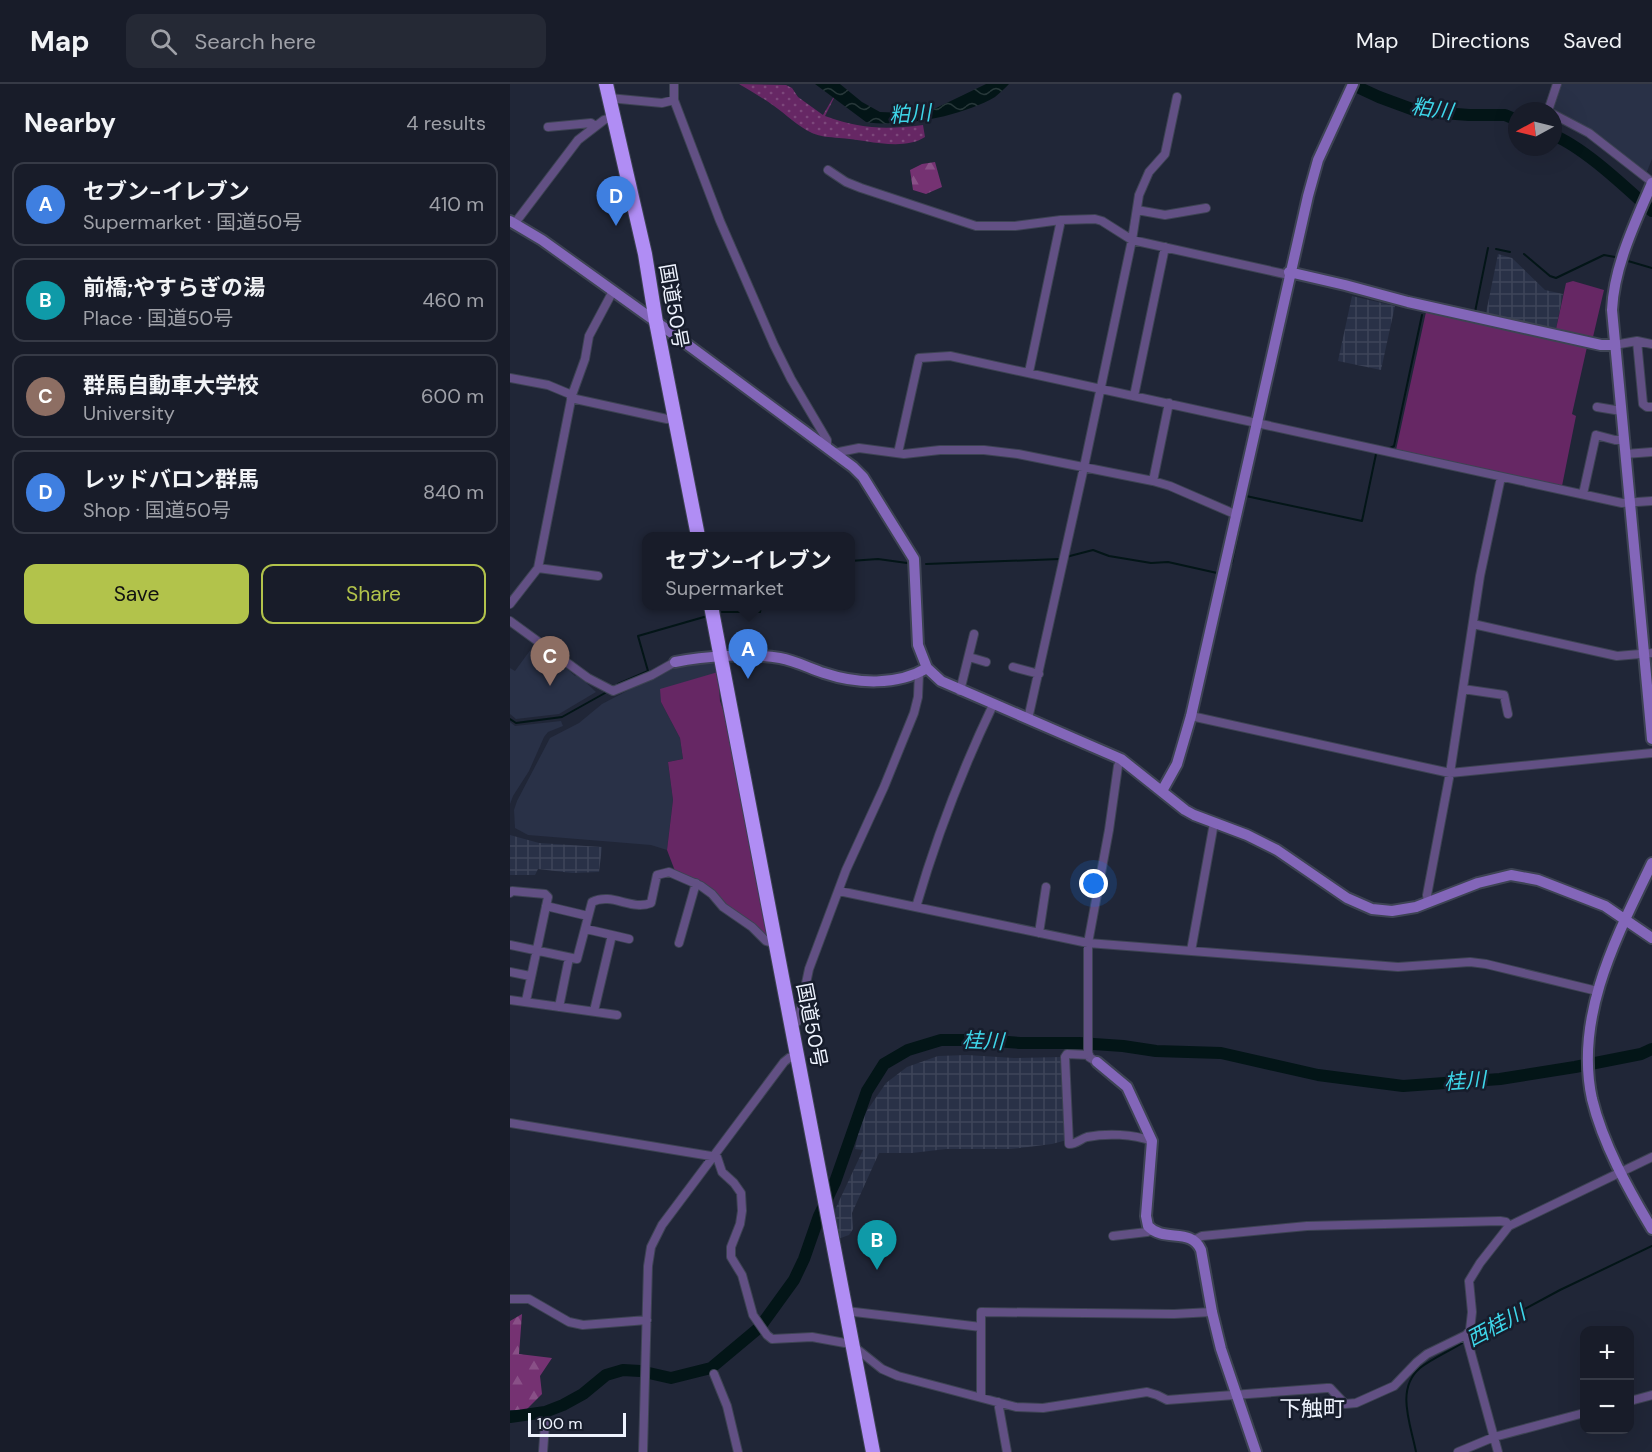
<!DOCTYPE html>
<html lang="en">
<head>
<meta charset="utf-8">
<style>
	body { margin:0; font-family:"DM Sans","Noto Sans JP",sans-serif; background:#252935; color:#f1f3f6 }
	.controls { position:absolute; right:18px; bottom:18px; display:grid; overflow:hidden; border-radius:12px; box-shadow:0 6px 24px #0002 }
	.controls button { width:54px; height:54px; display:grid; place-items:center; padding:0; border:0; border-bottom:2px solid #363a46; background:#181c29; color:#f1f3f6; font:30px sans-serif }
	.compass { position:absolute; left:998px; top:18px; width:54px; height:54px; border-radius:50%; background:#181c29; box-shadow:0 6px 24px #0002; rotate:263deg }
	.scale { position:absolute; left:18px; bottom:15px; width:98px; box-sizing:border-box; padding-left:6px; border:3px solid #eef3fe; border-top:0; font-size:16px; line-height:21px; white-space:nowrap; color:#eef3fe; -webkit-text-stroke:4px #171d2c; paint-order:stroke }
	.you { position:absolute; left:584px; top:800px; width:21px; height:21px; margin:-15px; border:4px solid #fff; border-radius:50%; background:#1a73e8; box-shadow:0 0 0 9px #1a73e833 }
	.badge { display:grid; place-items:center; width:39px; height:39px; border-radius:50%; background:#b2c34b; color:#fff; font-size:20px; font-weight:700 }
	.pin { position:absolute; translate:-50% -50px; filter:drop-shadow(0 2px 3px #0008) }
	.pin::after { content:''; position:absolute; top:32px; width:21px; height:18px; background:inherit; clip-path:polygon(0 0,100% 0,50% 100%) }
	.popup { position:absolute; left:132px; top:448px; width:213px; height:78px; box-sizing:border-box; display:grid; place-content:center; border-radius:12px; background:#181c29; filter:drop-shadow(0 2px 4px #0005); font-size:20px; white-space:nowrap; color:#9fa1a8 }
	.popup b { font-size:22px; color:#f1f3f6 }
	.popup::after { content:''; position:absolute; left:50%; top:100%; margin-left:-12px; border:12px solid transparent; border-top-color:#181c29 }
	.list { margin:0; padding:0; list-style:none }
	h2 { display:flex; justify-content:space-between; align-items:center; height:78px; margin:0; padding:0 24px; font-size:26px }
	h2 small { font-size:20px; font-weight:400; color:#9fa1a8 }
	.list li { display:grid; grid-template-columns:39px 1fr auto; gap:18px; align-items:center; box-sizing:border-box; height:84px; margin:0 12px 12px; padding:0 12px; border:2px solid #363a46; border-radius:12px }
	.list b { display:block; font-size:22px; white-space:nowrap }
	.list p { margin:0; font-size:20px; white-space:nowrap; color:#9fa1a8 }
	.list em { font-size:20px; font-style:normal; color:#9fa1a8 }
	.actions { display:flex; gap:12px; padding:18px 24px }
	.actions a { flex:1; padding:14px 0; border:2px solid #b2c34b; border-radius:12px; text-align:center; font-size:21px; color:#b2c34b }
	.actions .main { background:#b2c34b; color:#111 }
	.icon { flex:none; width:33px; height:33px; fill:none; stroke:currentColor; stroke-width:2; stroke-linecap:round; stroke-linejoin:round }
	.map { position:relative; flex:none; width:1142px; height:1368px; overflow:hidden }
	header { display:flex; align-items:center; gap:36px; box-sizing:border-box; height:84px; padding:0 30px; background:#181c29; border-bottom:2px solid #363a46 }
	header strong { font-size:28px }
	nav { display:flex; gap:33px; margin-inline-start:auto; font-size:21px }
	.search { width:420px; height:54px; background:#252935; display:flex; align-items:center; gap:15px; box-sizing:border-box; padding:0 21px; border-radius:12px; color:#9fa1a8; font-size:22px }
	main { display:flex }
	aside { flex:1; background:#181c29 }
	.map>svg:first-child { display:block }
	.built { fill:#293147 }
	.industrial { fill:url(#industrial-grid) }
	.forest { fill:url(#forest-firs) }
	.park { fill:url(#park-dots) }
	.pitch { fill:#662764 }
	.water { fill:url(#water-waves) }
	.lines { fill:none; stroke-linecap:round; stroke-linejoin:round }
	.stream { stroke:#031517; stroke-width:2 }
	.river { stroke:#031517; stroke-width:12 }
	.street-casing { stroke:#3d4353; stroke-width:10 }
	.secondary-casing { stroke:#3d4353; stroke-width:14 }
	.highway-casing { stroke:#3d4353; stroke-width:16 }
	.street { stroke:#625084; stroke-width:8 }
	.secondary { stroke:#8366b9; stroke-width:10 }
	.highway { stroke:#b08df4; stroke-width:14 }
	.labels { text-anchor:middle; dominant-baseline:central; stroke-width:5; stroke-linejoin:round; paint-order:stroke }
	.street-label { font-size:20px; fill:#eef3fe; stroke:#171d2c }
	.water-label { font-size:21px; font-style:italic; fill:#3ed6e9; stroke:#171d2c }
	.quarter-label { font-size:22px; fill:#eef3fe; stroke:#171d2c }
</style>
</head>
<body>
<header>
<strong>Map</strong>
<div class="search"><svg class="icon" aria-label="search" viewBox="0 0 24 24"><circle cx="10" cy="10" r="6"/><path d="M15 15l6 6"/></svg>Search here</div>
<nav><a>Map</a><a>Directions</a><a>Saved</a></nav>
</header>
<main>
<aside>
<h2>Nearby<small>4 results</small></h2>
<ul class="list">
<li><span class="badge" style="background:#3f7fe0">A</span><div><b>セブン-イレブン</b><p>Supermarket · 国道50号</p></div><em>410 m</em></li>
<li><span class="badge" style="background:#0f9aa8">B</span><div><b>前橋;やすらぎの湯</b><p>Place · 国道50号</p></div><em>460 m</em></li>
<li><span class="badge" style="background:#8d6e63">C</span><div><b>群馬自動車大学校</b><p>University</p></div><em>600 m</em></li>
<li><span class="badge" style="background:#3f7fe0">D</span><div><b>レッドバロン群馬</b><p>Shop · 国道50号</p></div><em>840 m</em></li>
</ul>
<div class="actions"><a class="main">Save</a><a>Share</a></div>
</aside>
<div class="map">
<svg width="1142" height="1368" viewBox="0 0 1142 1368">
	<defs>
		<pattern id="industrial-grid" width="8" height="8" patternUnits="userSpaceOnUse" patternTransform="scale(1.5)"><rect width="8" height="8" fill="#293147"/><path d="M0 4h8M4 0v8" fill="none" stroke="#3e4559"/></pattern>
		<pattern id="forest-firs" width="22" height="20" patternUnits="userSpaceOnUse" patternTransform="scale(1.5)"><rect width="22" height="20" fill="#753272"/><path d="M5 1l3.5 6h-7zM16 11l3.5 6h-7z" fill="#895087"/></pattern>
		<pattern id="park-dots" width="8" height="8" patternUnits="userSpaceOnUse" patternTransform="scale(1.5)"><rect width="8" height="8" fill="#662764"/><path d="M2 2h.1M6 6h.1" fill="none" stroke="#7c477b" stroke-width="1.8" stroke-linecap="round"/></pattern>
		<pattern id="water-waves" width="16" height="10" patternUnits="userSpaceOnUse" patternTransform="scale(1.5)"><rect width="16" height="10" fill="#031517"/><path d="M0 5q4-4 8 0t8 0" fill="none" stroke="#28383a"/></pattern>
	</defs>
	<rect width="100%" height="100%" fill="#202637"/>
	<!-- built -->
	<path class="built" d="M1050 0H1142V75L1136 90 1080 46 1043 26 1041 22Z
		M24 561 41 574 43 572 65 592 67 590 86 608 49 630 6 635 0 630V584L5 587Z
		M204 577 208 579V588L151 618 170 654 173 675 158 678 163 716 157 766 141 761 18 751 5 744 4 726 7 717 40 654 69 639 92 620 159 585Z
		M51 637 53 642 38 648 34 653 19 687 3 712 0 720V638L5 642Z"/>
	<!-- industrial -->
	<path class="industrial" d="M988 170 1002 174 1035 206 1053 210 1046 245 976 229Z
		M842 212 885 222 871 286 828 277Z
		M0 751 29 759 92 763 89 788 62 789 28 785 25 791H0Z
		M457 971 504 974 552 973 557 1056 542 1060 501 1065H436L402 1069H369L342 1129 343 1145 339 1151 328 1155 323 1130 353 1066 345 1065 349 1044 354 1031 376 999 397 983 428 972Z"/>
	<!-- forest -->
	<path class="forest" d="M425 78 432 103 416 110 403 106 400 86 412 80Z
		M12 1230 9 1270 42 1274 30 1292 32 1310 16 1326H0V1237Z"/>
	<!-- park -->
	<path class="park" d="M229 0 276 1 282 4 288 13 313 31 331 0 315 32C352 45 374 46 413 41L415 53C392 68 354 55 329 54 319 53 311 53 302 49 287 42 277 31 264 22 253 14 241 7 229 0Z"/>
	<!-- pitch -->
	<path class="pitch" d="M1063 197 1094 206 1083 253 1046 245 1056 199Z
		M916 228 1077 263 1062 330 1066 332 1052 402 886 366Z
		M208 588 210 617 218 640 259 853 216 821 204 806 193 798 165 787 157 766 163 716 158 678 173 675 170 654 151 618 150 605Z"/>
	<!-- water -->
	<path class="water" d="M305 0H330L352 18 370 28 397 29 420 27 476 0H499C495 4 490 9 485 13 452 32 393 44 356 38Z"/>
	<g class="lines">
		<!-- stream -->
		<path class="stream" d="M986 165 1000 168
			M1014 170 1040 192 1046 194 1094 171 1105 173
			M1118 177 1142 184
			M965 228 978 164
			M880 364 884 362 912 231
			M556 473 583 466 599 472 641 479 658 478 707 489 709 487
			M340 477 368 475 397 479
			M722 479 736 412 852 437 866 370
			M416 480 550 475
			M212 528H250L251 522
			M108 600 138 587 128 552 194 533
			M0 635 6 639 52 633 95 609
			M959 1255 1050 1206 1142 1162
			M906 1368C901 1341 885 1305 910 1284 923 1274 940 1267 954 1258"/>
		<!-- river -->
		<path class="river" d="M841 0 869 13 907 27 959 31H995L1007 36
			M1043 51C1075 64 1116 104 1142 127
			M0 1333 35 1328 53 1321 73 1310 96 1291 113 1286 130 1287 161 1294 201 1284 250 1243 284 1196 294 1175 309 1132 325 1098 357 1007 374 980 398 966 431 956H471L510 959H569L613 962 646 967 711 969 808 991 893 1002 990 995 1065 983 1131 970 1142 965"/>
		<defs>
			<path id="street" d="M164 0V16L210 137 264 261 281 295 317 356V364
				M99 14 152 19 164 16
				M1038 27 1047 0
				M1043 30 1079 49 1142 98
				M38 43 81 39 85 42
				M318 86 336 98 351 104 466 142H505L551 136 585 135 592 137 622 156 779 191
				M627 126 655 131 696 124
				M5 139 68 56 94 36 103 33
				M1127 257 1133 320 1137 323H1142
				M1104 261 1127 257 1142 260
				M519 288 551 136
				M0 294 38 301 62 311
				M624 312 655 163
				M61 314 157 335 165 334
				M1087 323 1111 327
				M324 369 349 364 394 370 430 366H474L508 370 643 397 660 402 727 431
				M388 369 409 274 440 272 1112 419 1142 417
				M1115 370 1142 368
				M643 397 659 319
				M1073 410 1086 351 1105 356H1114
				M28 484 88 492
				M0 520 28 484 62 311 75 275 79 252 103 207
				M0 537 78 594 103 607 142 591 165 578
				M963 540 1107 572 1142 569
				M459 573 476 578
				M503 583 529 590
				M953 605 994 611 998 630
				M450 607 464 550
				M681 632 940 689 1142 669
				M518 635 574 383 622 156 629 111 639 88 655 70 667 13
				M329 807 578 859 888 883 960 878 976 880 1087 907
				M0 809 2 807 35 810 38 813 16 917
				M918 819 917 811 940 689 970 492 991 393
				M36 822 78 832
				M406 823C426 754 452 686 483 621
				M76 845 102 851 84 927
				M529 849 536 803
				M102 851 119 855
				M169 859 186 799
				M0 861 67 875 82 818C102 808 122 827 141 819L147 791 159 788 191 802 202 810 213 823 242 843 256 857 266 860
				M681 867 704 739
				M0 888 20 892
				M0 916 107 931
				M49 923 59 874
				M282 940 287 938 289 933 299 885 336 786 374 703 404 629 408 613 409 589
				M579 971 557 970 555 973 559 1060C567 1060 570 1055 577 1053 597 1049 623 1050 642 1057
				M587 978 579 973 578 967V859L599 746 608 682 611 675
				M0 1039 207 1073 212 1088 224 1099 231 1109 232 1127 230 1140 221 1163V1173L232 1191 243 1231 257 1251 262 1255 302 1253 335 1259 342 1261 372 1285 388 1292 506 1323 533 1324 637 1308 647 1311 657 1316 817 1304H820L835 1320 846 1319 884 1302 907 1278 917 1270 956 1251
				M603 1152 637 1148 642 1146
				M684 1156 692 1152 797 1142 990 1137 996 1138 999 1142
				M0 1215H19L59 1238 73 1241 137 1236
				M336 1227 471 1243
				M204 1290 217 1322 228 1368
				M471 1313V1228L664 1230 702 1228
				M1120 1317 1142 1311
				M488 1318 497 1368
				M33 1368 35 1340
				M133 1368 138 1182 141 1163 152 1141 274 978 279 974 288 972
				M948 1368 984 1353 1074 1329
				M988 1368 956 1251 960 1246 962 1228 959 1197 970 1179 999 1142 1142 1073"/>
			<path id="secondary" d="M1142 99C1125 139 1104 182 1102 226L1142 655
				M0 137 32 156 166 252 343 383 353 393 404 475 408 561 417 584 431 597 611 675 675 726 684 731 737 751 767 766 837 814 862 825 882 827 906 823 968 799 1001 791 1028 796 1095 822 1142 854
				M779 188 835 201 898 218 1091 261H1104
				M165 578C194 572 241 569 270 574 286 577 299 584 314 589 347 600 387 602 417 584
				M652 707 667 680 681 632 798 112 808 76 843 0
				M1142 779C1107 852 1064 932 1082 1015 1093 1060 1118 1105 1142 1145
				M587 978 617 1003 642 1057 636 1132 638 1142C654 1159 681 1143 691 1166L702 1228 711 1265 746 1368"/>
			<path id="highway" d="M96 0 135 170 146 238 188 452
				M201 522 363 1368"/>
		</defs>
		<!-- street casing -->
		<use href="#street" class="street-casing"/>
		<!-- secondary casing -->
		<use href="#secondary" class="secondary-casing"/>
		<!-- highway casing -->
		<use href="#highway" class="highway-casing"/>
		<!-- street -->
		<use href="#street" class="street"/>
		<!-- secondary -->
		<use href="#secondary" class="secondary"/>
		<!-- highway -->
		<use href="#highway" class="highway"/>
	</g>
	<g class="labels">
		<!-- street labels -->
		<g class="street-label">
			<text transform="translate(164 222) rotate(80)">国道50号</text>
			<text transform="translate(302 941) rotate(79)">国道50号</text>
		</g>
		<!-- water labels -->
		<g class="water-label">
			<text transform="translate(922 25) rotate(8)">粕川</text>
			<text transform="translate(400 30) rotate(-4)">粕川</text>
			<text transform="translate(473 957) rotate(2)">桂川</text>
			<text transform="translate(955 997) rotate(-4)">桂川</text>
			<text transform="translate(986 1242) rotate(-28)">西桂川</text>
		</g>
		<!-- quarter labels -->
		<g class="quarter-label">
			<text x="802" y="1324">下触町</text>
		</g>
	</g>
</svg>
<div class="controls">
<button>+</button>
<button>−</button>
</div>
<svg class="compass" viewBox="-18 -18 36 36"><path d="M0-13l5 13h-10z" fill="#e53935"/><path d="M0 13l5-13h-10z" fill="#9fa1a8"/></svg>
<div class="scale">100 m</div>
<div class="you"></div>
<div class="pin badge" style="left:238px;top:595px;background:#3f7fe0">A</div>
<div class="popup"><b>セブン-イレブン</b>Supermarket</div>
<div class="pin badge" style="left:367px;top:1186px;background:#0f9aa8">B</div>
<div class="pin badge" style="left:40px;top:602px;background:#8d6e63">C</div>
<div class="pin badge" style="left:106px;top:142px;background:#3f7fe0">D</div>
</div>
</main>
</body>
</html>
